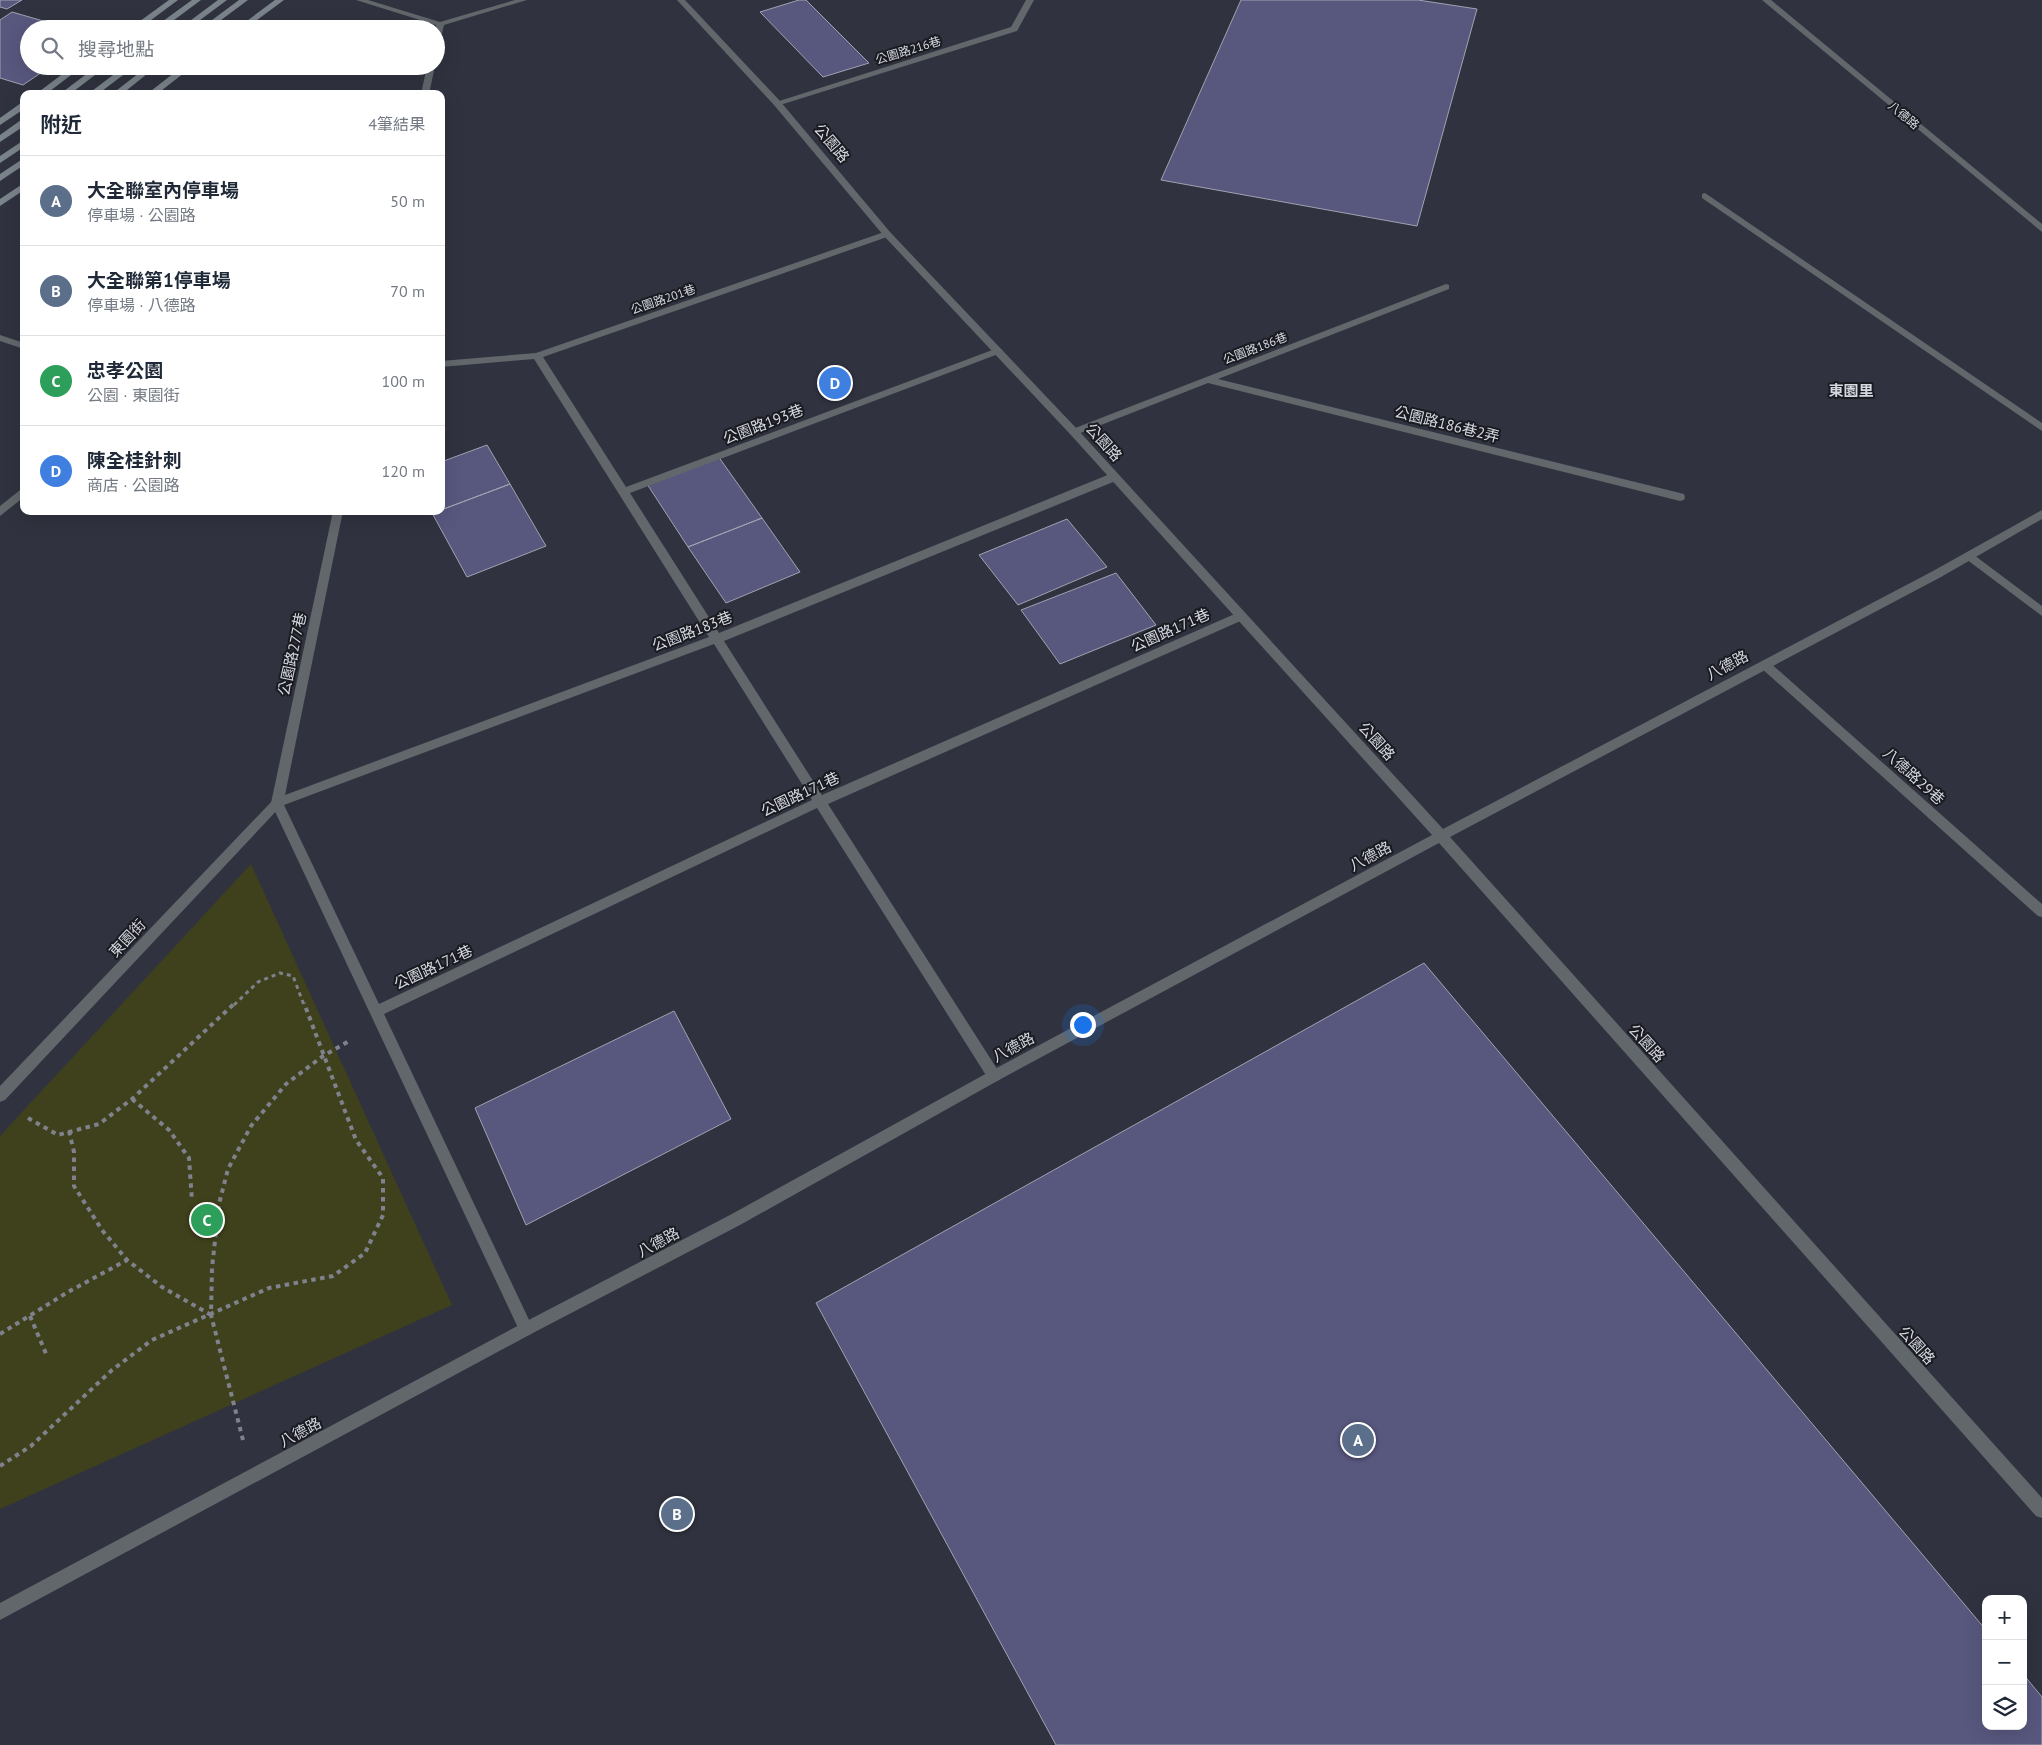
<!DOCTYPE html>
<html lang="zh-TW">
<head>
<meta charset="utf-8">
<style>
	body { margin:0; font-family:"PT Sans","Noto Sans TC",sans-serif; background:#f6f6f7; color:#1f2937 }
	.controls { position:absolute; right:15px; bottom:15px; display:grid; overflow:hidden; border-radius:10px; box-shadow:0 5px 20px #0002 }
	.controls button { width:45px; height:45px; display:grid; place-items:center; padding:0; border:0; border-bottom:1px solid #e0e1e3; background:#fff; color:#1f2937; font:25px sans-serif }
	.you { position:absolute; left:1082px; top:1024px; width:18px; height:18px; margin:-12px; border:4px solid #fff; border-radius:50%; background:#1a73e8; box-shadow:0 0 0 8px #1a73e833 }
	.badge { display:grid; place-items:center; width:32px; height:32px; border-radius:50%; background:#536990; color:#fff; font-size:16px; font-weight:700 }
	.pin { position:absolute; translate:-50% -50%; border:2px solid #fff; box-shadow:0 1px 5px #0006 }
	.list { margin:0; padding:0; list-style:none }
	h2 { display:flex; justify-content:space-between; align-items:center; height:65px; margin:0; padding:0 20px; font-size:21px }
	h2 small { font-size:16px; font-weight:400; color:#747a83 }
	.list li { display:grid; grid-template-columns:32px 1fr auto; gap:15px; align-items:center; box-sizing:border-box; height:90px; padding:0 20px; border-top:1px solid #e0e1e3 }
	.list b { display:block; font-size:19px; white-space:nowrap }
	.list p { margin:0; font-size:16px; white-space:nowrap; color:#747a83 }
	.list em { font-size:16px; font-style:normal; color:#747a83 }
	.icon { flex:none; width:28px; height:28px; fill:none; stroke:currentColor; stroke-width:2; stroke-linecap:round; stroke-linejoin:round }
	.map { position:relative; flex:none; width:2042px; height:1745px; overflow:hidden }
	.search { position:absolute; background:#fff; box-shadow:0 5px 20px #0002; left:20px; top:20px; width:425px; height:55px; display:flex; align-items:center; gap:12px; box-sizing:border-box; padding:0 18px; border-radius:28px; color:#747a83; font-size:19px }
	.panel { position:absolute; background:#fff; box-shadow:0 5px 20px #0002; left:20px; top:90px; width:425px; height:425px; border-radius:10px }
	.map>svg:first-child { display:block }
	.green { fill:#3f411c }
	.building { fill:#58577e; stroke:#a2a2b1 }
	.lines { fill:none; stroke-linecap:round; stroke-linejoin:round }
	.path-far1 { stroke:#7f828c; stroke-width:3; stroke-dasharray:4 4; stroke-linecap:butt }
	.path { stroke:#7f828c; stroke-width:4; stroke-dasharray:4.5 4.5; stroke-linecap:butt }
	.service { fill:#61676b; fill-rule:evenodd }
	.minor { fill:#61676b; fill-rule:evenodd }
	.secondary { fill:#7a848a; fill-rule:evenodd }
	.labels { text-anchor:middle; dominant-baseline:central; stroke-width:4; stroke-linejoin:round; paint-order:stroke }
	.far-street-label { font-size:12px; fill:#d5d8e0; stroke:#1a1b21 }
	.street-label { font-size:15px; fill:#d5d8e0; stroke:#1a1b21 }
	.far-quarter-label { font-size:15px; font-weight:bold; fill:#d5d8e0; stroke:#1a1b21 }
</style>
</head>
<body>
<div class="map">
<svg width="2042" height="1745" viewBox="0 0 2042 1745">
	<rect width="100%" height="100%" fill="#30333f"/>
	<!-- green -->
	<path class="green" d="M251 864 452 1305 0 1509V1136Z"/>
	<!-- building -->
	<path class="building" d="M0 0H22L7 9 0 7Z
		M799 0H806L869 63 823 77 760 12Z
		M1241 0H1418L1477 9 1417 226 1161 180Z
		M12 12 71 29H29V66H51L23 85 0 78V20Z
		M487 445 510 484 441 510V462Z
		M718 456 762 518 688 547 647 484Z
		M510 484 546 546 467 577 432 513 441 511V510Z
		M762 518 800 572 726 603 688 547Z
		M1067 519 1107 567 1018 605 979 555Z
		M1116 573 1156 625 1060 664 1021 610Z
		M1424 963 1986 1630V1726H2023V1674L2042 1697V1745H1056L816 1303Z
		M674 1011 731 1119 526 1225 475 1108Z"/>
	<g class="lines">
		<!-- path-far1 -->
		<path class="path-far1" d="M234 1005 258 982 280 973 293 976 304 1005"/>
		<!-- path -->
		<path class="path" d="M132 1099 169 1130 189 1158 192 1201
			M28 1118 58 1135 99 1124 132 1099 235 1003
			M69 1131 74 1152V1186L102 1230 127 1260 162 1287 211 1315
			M30 1316 47 1356
			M0 1334 68 1292 127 1260
			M243 1440 211 1315 212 1268 219 1204 228 1169 251 1126 286 1084 323 1056 351 1040
			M0 1466 31 1446 112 1370 152 1340 269 1288 333 1276 365 1253 383 1215V1178L356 1140 304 1003"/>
		<!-- service -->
		<path class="service" d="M356 0H368L440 22 515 0H527L444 25 440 42 436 44V25Z
			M1026 0H1034L1017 31 780 105 773 103 1011 27Z
			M1762 0H1771L2042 224V232Z
			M427 66H435L429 94H421Z
			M1705 193 2042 423V431L1702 198V194Z
			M887 231 890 232V236L543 357 626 487 995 349H1001L1003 351 1001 353 630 493 719 633 1110 474H1118L1119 477 1118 480 724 641 822 795 1237 613H1245L1247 616 1245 619 828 804 999 1072 1001 1076 999 1080 994 1082 989 1080 817 808 384 1014 531 1324 533 1329 531 1334 526 1336 521 1334 271 803 333 511H343L285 795 709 637 534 359 441 367V361L536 353ZM714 644 812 800 379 1004 284 805Z
			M1446 284 1449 285V289L1218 379 1680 493 1684 494 1685 497 1684 500 1680 501 1208 383 1078 434H1070L1069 432 1070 430Z
			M0 335 24 343V349L0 341Z
			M24 487V497L0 516V506Z
			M1970 552 2042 606V616L1966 559 1965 556Z
			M1764 660 1768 661 2042 904V917L2038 916 1760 667 1758 664Z"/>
		<!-- minor -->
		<path class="minor" d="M677 0H685L780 101 890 232 1078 430 1443 829 1933 571 2042 510V519L1941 577 1450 837 2042 1498V1518L2036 1516 1439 843 999 1080 740 1225 531 1334 0 1620V1603L521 1324 730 1215 989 1072 1432 835 1070 434 884 236 774 105Z
			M277 798 281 800 283 803 281 806 5 1100 0 1102V1086L273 800Z"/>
		<!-- secondary -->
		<path class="secondary" d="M169 0H178L139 29H129Z
			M192 0H201L162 29H152Z
			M218 0H227L188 29H179Z
			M239 0H248L209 29H200Z
			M275 0H284L245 29H236Z
			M73 66H83L46 94H36Z
			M97 66H107L70 94H60Z
			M125 66H135L98 94H88Z
			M148 66H157L122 94H112Z
			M183 66H193L157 94H147Z
			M21 103H24V109L0 125V118Z
			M21 120H24V126L0 142V135Z
			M24 140V147L0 163V156Z
			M24 158V165L0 181V174Z
			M24 183V190L0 206V199Z"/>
	</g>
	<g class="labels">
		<!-- far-street labels -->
		<g class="far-street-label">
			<text transform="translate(908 50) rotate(-17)">公園路216巷</text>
			<text transform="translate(1904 115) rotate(40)">八德路</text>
			<text transform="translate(663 299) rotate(-19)">公園路201巷</text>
			<text transform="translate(1255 348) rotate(-21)">公園路186巷</text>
		</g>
		<!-- street labels -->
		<g class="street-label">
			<text transform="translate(832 143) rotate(50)">公園路</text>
			<text transform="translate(763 424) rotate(-21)">公園路193巷</text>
			<text transform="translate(1447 424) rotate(14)">公園路186巷2弄</text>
			<text transform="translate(1104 442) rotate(48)">公園路</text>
			<text transform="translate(1170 630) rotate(-24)">公園路171巷</text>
			<text transform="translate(692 631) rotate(-21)">公園路183巷</text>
			<text transform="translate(292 654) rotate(-78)">公園路277巷</text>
			<text transform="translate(1727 665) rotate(-28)">八德路</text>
			<text transform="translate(1377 741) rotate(48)">公園路</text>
			<text transform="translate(1914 776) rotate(42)">八德路29巷</text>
			<text transform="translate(800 794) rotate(-25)">公園路171巷</text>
			<text transform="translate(1370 856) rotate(-28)">八德路</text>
			<text transform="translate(127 938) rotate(-47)">東園街</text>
			<text transform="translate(433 967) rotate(-25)">公園路171巷</text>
			<text transform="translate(1647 1043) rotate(48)">公園路</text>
			<text transform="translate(1013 1047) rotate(-28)">八德路</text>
			<text transform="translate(658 1242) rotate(-28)">八德路</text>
			<text transform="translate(1917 1345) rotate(48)">公園路</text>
			<text transform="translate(300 1432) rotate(-28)">八德路</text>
		</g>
		<!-- far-quarter labels -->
		<g class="far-quarter-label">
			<text x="1851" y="390">東園里</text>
		</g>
	</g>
</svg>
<div class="controls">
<button>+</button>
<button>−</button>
<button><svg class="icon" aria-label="layers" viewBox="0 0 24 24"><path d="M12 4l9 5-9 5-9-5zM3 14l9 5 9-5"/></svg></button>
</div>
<div class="you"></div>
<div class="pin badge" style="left:1358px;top:1440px;background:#5c6f8a">A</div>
<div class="pin badge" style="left:677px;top:1514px;background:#5c6f8a">B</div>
<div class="pin badge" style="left:207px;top:1220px;background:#2e9e5b">C</div>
<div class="pin badge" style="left:835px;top:383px;background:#3f7fe0">D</div>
<div class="search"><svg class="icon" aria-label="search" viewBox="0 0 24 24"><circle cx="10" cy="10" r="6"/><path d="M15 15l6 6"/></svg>搜尋地點</div>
<section class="panel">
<h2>附近<small>4筆結果</small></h2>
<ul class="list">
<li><span class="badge" style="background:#5c6f8a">A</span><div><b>大全聯室內停車場</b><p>停車場 · 公園路</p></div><em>50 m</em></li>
<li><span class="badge" style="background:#5c6f8a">B</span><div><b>大全聯第1停車場</b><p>停車場 · 八德路</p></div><em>70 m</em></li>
<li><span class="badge" style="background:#2e9e5b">C</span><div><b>忠孝公園</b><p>公園 · 東園街</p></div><em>100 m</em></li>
<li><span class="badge" style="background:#3f7fe0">D</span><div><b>陳全桂針刺</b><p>商店 · 公園路</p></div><em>120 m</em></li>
</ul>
</section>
</div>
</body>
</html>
